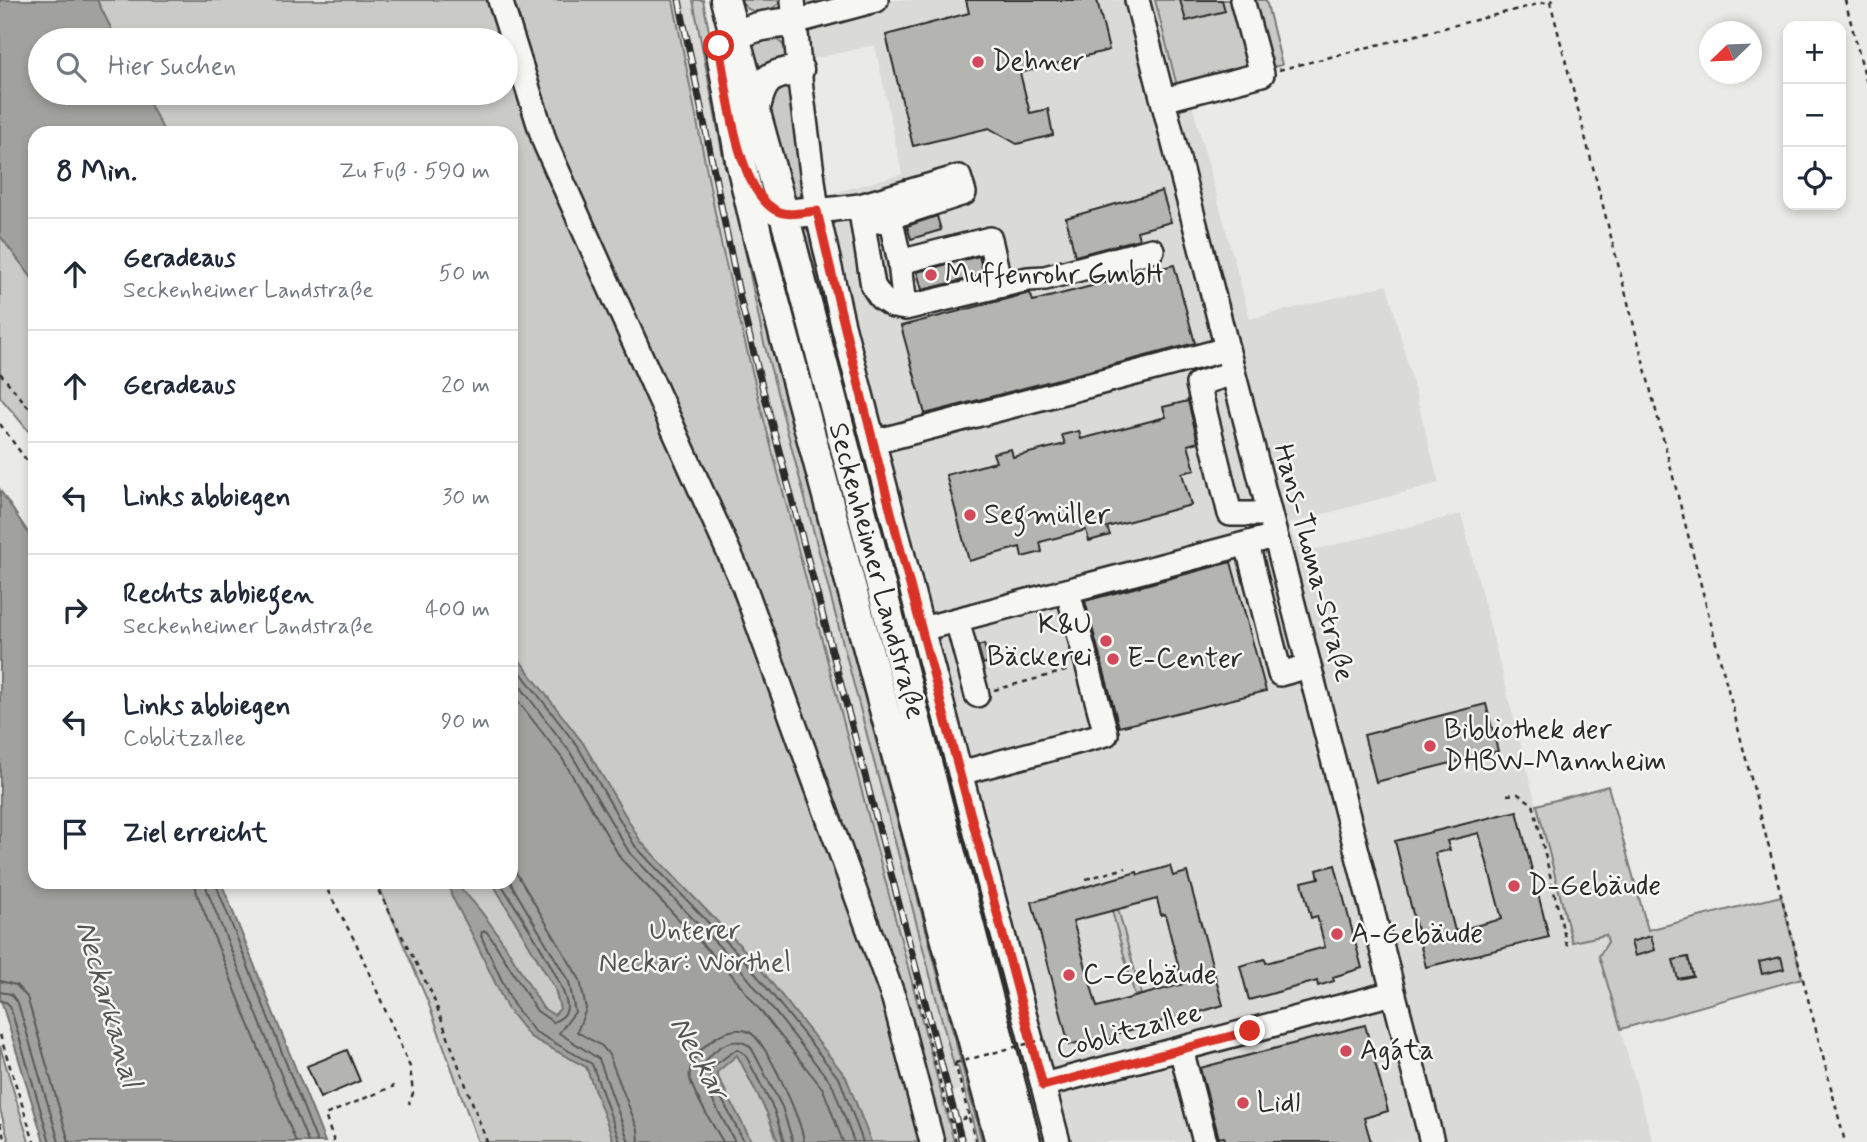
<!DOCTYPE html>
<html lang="de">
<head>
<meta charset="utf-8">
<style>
	body { margin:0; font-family:Mynerve,sans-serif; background:#f2f2f3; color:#1f2937 }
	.controls { position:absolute; right:21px; top:21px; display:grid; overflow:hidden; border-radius:14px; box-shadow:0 4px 10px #0003 }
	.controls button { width:63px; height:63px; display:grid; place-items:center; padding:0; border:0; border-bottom:2px solid #e0e1e3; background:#fff; color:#1f2937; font:35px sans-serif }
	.compass { position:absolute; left:1699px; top:21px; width:63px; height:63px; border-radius:50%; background:#fff; box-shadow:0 4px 10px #0003; rotate:247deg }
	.stop { position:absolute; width:21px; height:21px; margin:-16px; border:5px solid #d93025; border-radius:50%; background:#fff }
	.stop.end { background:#d93025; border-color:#fff; box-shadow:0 2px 7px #0008 }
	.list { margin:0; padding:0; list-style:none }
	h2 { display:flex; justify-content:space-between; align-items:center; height:91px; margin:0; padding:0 28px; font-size:30px }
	h2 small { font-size:23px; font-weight:400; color:#747a83 }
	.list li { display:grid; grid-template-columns:46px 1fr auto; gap:21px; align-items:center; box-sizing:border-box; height:112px; padding:0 28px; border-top:2px solid #e0e1e3 }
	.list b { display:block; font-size:26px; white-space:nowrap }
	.list p { margin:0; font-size:23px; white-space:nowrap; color:#747a83 }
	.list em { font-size:23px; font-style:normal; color:#747a83 }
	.icon { flex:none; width:38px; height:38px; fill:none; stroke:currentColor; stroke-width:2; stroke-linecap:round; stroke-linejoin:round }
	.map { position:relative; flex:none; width:1867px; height:1142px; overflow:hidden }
	.search { position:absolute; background:#fff; box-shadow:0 4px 10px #0003; left:28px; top:28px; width:490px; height:77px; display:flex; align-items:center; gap:18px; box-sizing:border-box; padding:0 24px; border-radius:38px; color:#747a83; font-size:26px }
	.panel { position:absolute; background:#fff; box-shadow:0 4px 10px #0003; left:28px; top:126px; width:490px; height:763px; border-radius:21px }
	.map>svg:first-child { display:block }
	.built { fill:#dadad6 }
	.green { fill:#cacac7; stroke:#7a7a79; stroke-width:2; fill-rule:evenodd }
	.water { fill:#a1a19e; stroke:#727270; stroke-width:2 }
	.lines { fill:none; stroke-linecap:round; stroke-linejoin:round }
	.shore { stroke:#5a5a59; stroke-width:2 }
	.building { fill:#b4b4b1; stroke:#2b2b2b; stroke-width:2; fill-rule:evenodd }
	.minor-casing { stroke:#2b2b2b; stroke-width:28 }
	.major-casing { stroke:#2b2b2b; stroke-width:33 }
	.path { stroke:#2b2b2b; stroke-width:2.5; stroke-dasharray:5 5; stroke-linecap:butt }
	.minor { stroke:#f6f6f2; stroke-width:23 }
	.major { stroke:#f6f6f2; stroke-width:28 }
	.rail-casing { stroke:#2b2b2b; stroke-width:7 }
	.rail { stroke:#f6f6f2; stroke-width:4.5; stroke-dasharray:13; stroke-linecap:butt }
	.path-bridge { stroke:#2b2b2b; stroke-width:2.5; stroke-dasharray:5 5; stroke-linecap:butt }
	.route { stroke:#d93025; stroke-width:9 }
	.poi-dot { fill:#d1495b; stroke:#f6f6f2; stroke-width:2.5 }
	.labels { text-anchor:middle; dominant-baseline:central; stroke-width:5; stroke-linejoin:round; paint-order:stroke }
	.poi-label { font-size:28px; fill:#2b2b2b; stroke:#f6f6f2; text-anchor:start }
	.street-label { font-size:28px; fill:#2b2b2b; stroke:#f6f6f2 }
	.park-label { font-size:28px; fill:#535352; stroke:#f6f6f2 }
	.water-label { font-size:30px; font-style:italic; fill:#545453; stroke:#f6f6f2 }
</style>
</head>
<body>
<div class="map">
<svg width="1867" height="1142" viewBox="0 0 1867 1142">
	<rect width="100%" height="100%" fill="#eaeae6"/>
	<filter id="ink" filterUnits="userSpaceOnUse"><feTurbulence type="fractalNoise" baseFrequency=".0143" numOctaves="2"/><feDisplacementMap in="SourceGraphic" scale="14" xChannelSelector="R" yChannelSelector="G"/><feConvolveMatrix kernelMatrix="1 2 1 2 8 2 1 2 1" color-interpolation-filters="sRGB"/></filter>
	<g filter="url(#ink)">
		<!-- built -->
		<path class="built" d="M673 0H693L725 167 729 169 763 339 960 1090 952 1092 923 981 913 984 761 408 722 248Z
			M800 0H1248L1267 78 1191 101 1250 319 1387 285 1439 483 1287 524 1301 553 1461 514 1536 804 1608 786 1647 930 1599 956 1653 1142H1065L819 197 902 174 875 45 803 61Z"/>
		<!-- green -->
		<path class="green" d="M0 0H673L722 248 761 408 954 1142H478L428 1002 377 882H511V133H35V439L0 397ZM40 40H506V93H40Z
			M693 0H703L762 308 982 1142H978L958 1066H954L763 339 729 170 725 167Z
			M740 0H780V3C766 14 750 17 740 0Z
			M1155 0H1231L1247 60 1245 70 1178 90Z
			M1250 0H1266L1282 65 1267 68Z
			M773 37C784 43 790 51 786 63L758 79 739 43Z
			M779 86 787 88 792 99 803 188 799 198 791 205 764 110Z
			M796 225 809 230 814 238 975 880 1046 1142H1038L878 528 827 319 818 303Z
			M1608 786 1648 930 1781 896 1802 978 1621 1029 1599 956 1608 942 1606 935 1572 942 1537 805Z
			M1118 909 1141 994 1135 996 1112 911Z
			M0 1046 29 1142H9L0 1109Z"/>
		<!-- water -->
		<path class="water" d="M0 0H97L117 40H40V93H144L165 133H35V282L0 236Z
			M0 490 35 543V882H221L325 1142H44L0 997Z
			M511 649 583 743 641 842 752 958 846 1077 871 1142H778L767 1113 737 1055 716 1073 752 1142H614L586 1067 530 1037 507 1008 473 936 451 895 450 887 457 885C493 919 517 966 543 1008L554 1015 560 1009 555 989 492 882H511Z"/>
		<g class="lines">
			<!-- shore -->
			<path class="shore" d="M511 660 578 747 635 846 747 963 840 1080 863 1142
				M511 674 570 752 629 852 740 968 832 1084 854 1142
				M511 692 562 758 621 859 732 975 823 1089 843 1142
				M511 864 580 980 586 1009 577 1032 602 1046 609 1055 638 1130 639 1142
				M195 882 197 894 296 1142
				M206 882 207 890 308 1142
				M215 882 317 1142
				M500 882C515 907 566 982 567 1007 567 1015 559 1020 553 1022L537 1011 494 942 486 931 482 932 481 936 513 1004 534 1031 592 1064 620 1142
				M510 882 569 982 575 1012 559 1033 599 1059 629 1142
				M0 981 16 985 27 997 69 1142
				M0 992 11 994 18 1003 59 1142
				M0 1001 6 1002 10 1006 50 1142
				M723 1142C713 1124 695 1098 690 1079 685 1055 726 1021 749 1032 766 1040 803 1123 804 1142
				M735 1142 702 1081C696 1059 734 1027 752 1049L782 1107 793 1142
				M744 1142 709 1074 712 1067 737 1049 745 1054 774 1110 784 1142"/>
		</g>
		<!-- building -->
		<path class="building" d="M966 0H1097L1109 50 1020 73 1030 113 1048 109 1053 135 1017 144 989 128 913 146 886 35 969 13Z
			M1180 0H1222L1225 11 1186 21Z
			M1162 191 1171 222 1137 231 1139 239 1075 256 1066 218Z
			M937 216 941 230 911 239 907 226Z
			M979 256 984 275 922 290 917 272Z
			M1174 265 1195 343 925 414 901 326 1030 293 1033 301Z
			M1188 401 1198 442 1188 445 1195 470 1182 473 1191 505 1107 527 1110 535 1089 541 1086 530 1040 542 1042 552 1022 557 1020 547 969 561 946 475 996 462 993 453 1011 449 1013 457 1065 444 1062 435 1079 431 1081 439 1166 417 1163 407Z
			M1231 562 1266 691 1119 727 1085 601Z
			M984 644 989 662 983 664 978 646Z
			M1486 704 1498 751 1376 782 1364 735Z
			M1517 811 1549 937 1426 967 1395 841ZM1479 833 1502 919 1455 931 1435 853 1450 850 1447 841Z
			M1335 865 1362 968 1333 977 1334 981 1318 986 1317 981 1249 1000 1240 966 1265 959 1266 963 1325 947 1317 916 1311 918 1302 882 1319 878 1317 870Z
			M1170 866 1173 876 1187 872 1223 1005 1190 1015 1191 1018 1175 1022 1174 1018 1116 1034 1117 1038 1101 1042 1099 1037 1069 1045 1032 902 1137 872 1138 875ZM1157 899 1161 915 1165 914 1183 984 1097 1007 1073 921Z
			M1651 936 1655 950 1635 956 1631 942Z
			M1688 957 1693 976 1678 979 1673 960Z
			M1781 957 1784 969 1762 974 1759 962Z
			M1365 1025 1388 1111 1364 1118 1371 1142H1226L1224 1137 1219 1138 1200 1068Z
			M347 1050 360 1081 320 1098 307 1066Z"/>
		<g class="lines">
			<defs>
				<path id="minor" d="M500 0 545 143 744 586 894 999 932 1142
					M793 0 801 89 817 211 843 325 922 629 1058 1142
					M1137 0 1432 1142
					M794 22 876 0
					M1163 100 1262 74 1242 0
					M860 206 873 286 881 298 893 306 905 308 1028 279 1045 278 1152 250
					M817 211 860 206 959 177 964 193 890 217
					M877 221 890 217 900 262 905 308
					M900 262 990 239 1000 285
					M1233 373 1198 384 1230 514H1269
					M874 442 1227 349
					M1247 544 1280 674 1309 666
					M957 620 977 695
					M922 629 1275 536
					M960 773 1106 734 1068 592
					M1181 1049 1205 1142
					M1043 1085 1393 993"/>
				<path id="major" d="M725 0 790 237 1026 1142
					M719 46C748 27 760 25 794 22
					M720 47 740 160 759 242 1000 1142
					M755 112C762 80 766 75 799 70
					M769 206 784 214 817 211"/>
			</defs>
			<!-- minor casing -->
			<use href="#minor" class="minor-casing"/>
			<!-- major casing -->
			<use href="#major" class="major-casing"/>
			<!-- path -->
			<path class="path" d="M1845 0 1867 84
				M1550 1 1845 1142
				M1279 70 1554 0
				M0 373 35 415
				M0 424 35 472
				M994 690 1069 670
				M1507 795 1518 794 1533 804 1567 946
				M1086 879 1126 868
				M323 882 356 943 410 1067 413 1093 409 1104
				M374 882 432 994 487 1142
				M914 983 956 1142
				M0 1035 34 1142
				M969 1118 976 1142
				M952 1122 969 1117 955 1063
				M0 1123 5 1142
				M334 1142 325 1115 394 1086"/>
			<!-- minor -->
			<use href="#minor" class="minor"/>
			<!-- major -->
			<use href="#major" class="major"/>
			<defs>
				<path id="rail" d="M679 0 740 298 762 386 962 1142"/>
			</defs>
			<!-- rail casing -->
			<use href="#rail" class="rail-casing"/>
			<!-- rail -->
			<use href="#rail" class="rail"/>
			<!-- path-bridge -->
			<path class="path-bridge" d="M955 1063 1045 1039"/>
		</g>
	</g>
	<g class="lines" filter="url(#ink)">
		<!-- route -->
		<path class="route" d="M719 46C727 88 736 187 775 210 786 217 804 212 817 211 885 504 966 794 1043 1086L1250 1031"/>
	</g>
	<!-- markers -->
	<g class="poi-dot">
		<circle cx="978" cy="62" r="7"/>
		<circle cx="931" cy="275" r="7"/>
		<circle cx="970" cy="515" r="7"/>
		<circle cx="1106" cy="641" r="7"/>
		<circle cx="1113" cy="659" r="7"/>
		<circle cx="1430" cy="746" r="7"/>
		<circle cx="1514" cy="886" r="7"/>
		<circle cx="1337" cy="934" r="7"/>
		<circle cx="1069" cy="975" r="7"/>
		<circle cx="1346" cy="1051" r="7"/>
		<circle cx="1243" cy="1103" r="7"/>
	</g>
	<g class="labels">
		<!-- poi labels -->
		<g class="poi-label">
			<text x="992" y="62">Dehner</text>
			<text x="945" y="275">Muffenrohr GmbH</text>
			<text x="984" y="515">Segmüller</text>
			<text x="1092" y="625" text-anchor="end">K&amp;U<tspan x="1092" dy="32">Bäckerei</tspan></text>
			<text x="1127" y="659">E-Center</text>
			<text x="1444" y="730">Bibliothek der<tspan x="1444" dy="32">DHBW-Mannheim</tspan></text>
			<text x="1528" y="886">D-Gebäude</text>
			<text x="1351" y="934">A-Gebäude</text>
			<text x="1083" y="975">C-Gebäude</text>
			<text x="1360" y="1051">Agáta</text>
			<text x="1257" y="1103">Lidl</text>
		</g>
		<!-- street labels -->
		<g class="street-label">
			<text transform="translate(1313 563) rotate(75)">Hans-Thoma-Straße</text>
			<text transform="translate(876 571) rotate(75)">Seckenheimer Landstraße</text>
			<text transform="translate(1129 1032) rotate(-15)">Coblitzallee</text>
		</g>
		<!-- park labels -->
		<g class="park-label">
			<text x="695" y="931">Unterer<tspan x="695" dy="32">Neckar: Wörthel</tspan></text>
		</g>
		<!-- water labels -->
		<g class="water-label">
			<text transform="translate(108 1004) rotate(74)">Neckarkanal</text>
			<text transform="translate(699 1058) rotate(61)">Neckar</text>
		</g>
	</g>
</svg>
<div class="controls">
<button>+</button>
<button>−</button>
<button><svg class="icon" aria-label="locate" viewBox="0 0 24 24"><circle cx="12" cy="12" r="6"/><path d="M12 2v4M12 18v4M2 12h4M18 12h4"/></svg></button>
</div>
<svg class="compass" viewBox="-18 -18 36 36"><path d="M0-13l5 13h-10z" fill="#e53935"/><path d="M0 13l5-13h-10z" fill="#747a83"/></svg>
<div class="stop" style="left:719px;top:46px"></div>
<div class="stop end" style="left:1250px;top:1031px"></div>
<div class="search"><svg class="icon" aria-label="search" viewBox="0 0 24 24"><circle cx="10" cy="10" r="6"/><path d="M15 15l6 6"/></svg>Hier suchen</div>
<section class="panel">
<h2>8 Min.<small>Zu Fuß · 590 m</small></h2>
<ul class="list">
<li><svg class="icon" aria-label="ahead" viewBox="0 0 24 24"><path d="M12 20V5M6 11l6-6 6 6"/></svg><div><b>Geradeaus</b><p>Seckenheimer Landstraße</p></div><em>50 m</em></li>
<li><svg class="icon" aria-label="ahead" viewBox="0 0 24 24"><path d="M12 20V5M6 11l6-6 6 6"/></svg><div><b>Geradeaus</b></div><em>20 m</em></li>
<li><svg class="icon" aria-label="left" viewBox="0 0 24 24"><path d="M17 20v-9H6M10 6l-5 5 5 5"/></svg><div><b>Links abbiegen</b></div><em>30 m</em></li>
<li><svg class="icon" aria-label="right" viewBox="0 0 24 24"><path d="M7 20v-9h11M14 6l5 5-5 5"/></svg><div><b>Rechts abbiegen</b><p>Seckenheimer Landstraße</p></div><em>400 m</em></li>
<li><svg class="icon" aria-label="left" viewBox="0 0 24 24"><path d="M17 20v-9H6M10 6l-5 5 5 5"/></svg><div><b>Links abbiegen</b><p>Coblitzallee</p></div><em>90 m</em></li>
<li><svg class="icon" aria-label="arrive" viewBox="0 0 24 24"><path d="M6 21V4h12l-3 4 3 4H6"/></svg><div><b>Ziel erreicht</b></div></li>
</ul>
</section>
</div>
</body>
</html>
